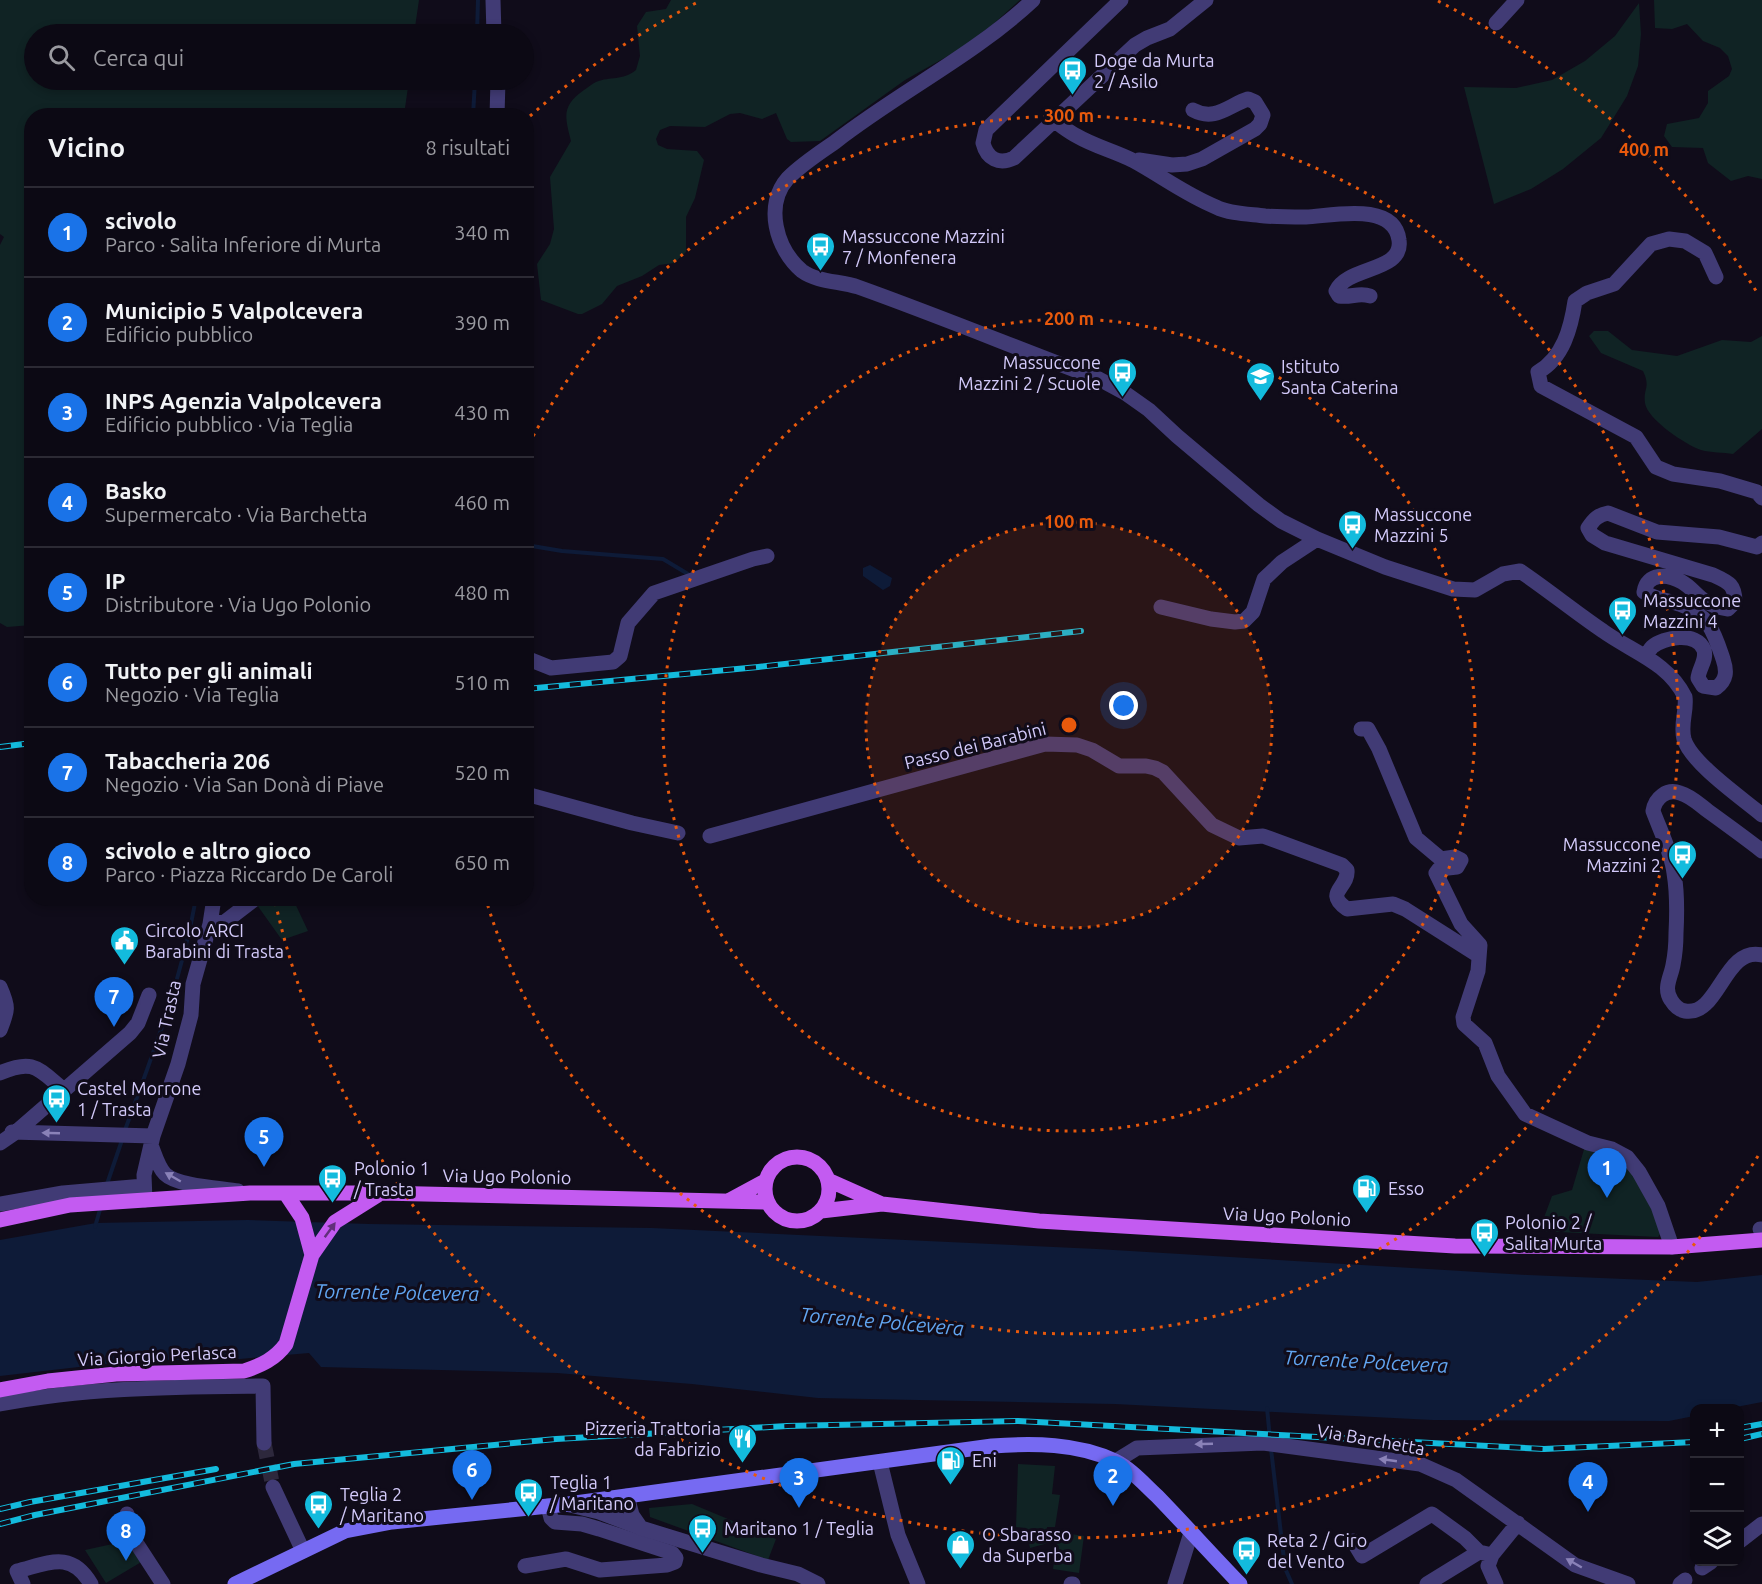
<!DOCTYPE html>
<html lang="it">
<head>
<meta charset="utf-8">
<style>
	body { margin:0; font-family:Ubuntu,sans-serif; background:#15121d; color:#f1f3f6 }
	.controls { position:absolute; right:18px; bottom:18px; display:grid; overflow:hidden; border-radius:12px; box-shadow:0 3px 9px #0003 }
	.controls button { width:54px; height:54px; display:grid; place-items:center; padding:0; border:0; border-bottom:2px solid #2c2a34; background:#0c0914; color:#f1f3f6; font:30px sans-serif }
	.you { position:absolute; left:1124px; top:706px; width:21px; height:21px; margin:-15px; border:4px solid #fff; border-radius:50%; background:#1a73e8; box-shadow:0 0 0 9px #1a73e833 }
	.badge { display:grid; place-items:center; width:39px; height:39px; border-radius:50%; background:#1a73e8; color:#fff; font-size:20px; font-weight:700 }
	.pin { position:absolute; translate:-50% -50px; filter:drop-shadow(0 2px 3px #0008) }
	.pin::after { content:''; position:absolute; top:32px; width:21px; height:18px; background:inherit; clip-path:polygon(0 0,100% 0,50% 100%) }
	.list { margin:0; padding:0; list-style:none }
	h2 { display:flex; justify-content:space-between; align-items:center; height:78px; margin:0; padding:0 24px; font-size:26px }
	h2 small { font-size:20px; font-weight:400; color:#9a9aa0 }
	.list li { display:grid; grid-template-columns:39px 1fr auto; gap:18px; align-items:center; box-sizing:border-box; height:90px; padding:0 24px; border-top:2px solid #2c2a34 }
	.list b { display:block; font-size:22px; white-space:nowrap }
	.list p { margin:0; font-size:20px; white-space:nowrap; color:#9a9aa0 }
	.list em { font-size:20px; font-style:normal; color:#9a9aa0 }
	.icon { flex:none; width:33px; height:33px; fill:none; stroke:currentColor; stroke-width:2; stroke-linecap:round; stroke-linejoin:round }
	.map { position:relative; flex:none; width:1762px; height:1584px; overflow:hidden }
	.search { position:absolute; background:#0c0914; box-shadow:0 3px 9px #0003; left:24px; top:24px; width:510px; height:66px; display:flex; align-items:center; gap:15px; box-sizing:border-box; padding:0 21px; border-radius:33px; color:#9a9aa0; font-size:22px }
	.panel { position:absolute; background:#0c0914; box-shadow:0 3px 9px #0003; left:24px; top:108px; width:510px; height:798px; border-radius:24px }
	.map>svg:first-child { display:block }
	.green { fill:#102324 }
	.water { fill:#0e1b38 }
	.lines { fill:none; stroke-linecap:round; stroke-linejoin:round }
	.stream { stroke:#0e1b38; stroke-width:4 }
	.minor-tunnel { stroke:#2d283c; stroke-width:15; stroke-dasharray:15 8; stroke-linecap:butt }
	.minor { stroke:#413b75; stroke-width:15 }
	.tertiary { stroke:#413b75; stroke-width:15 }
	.secondary { stroke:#766af2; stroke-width:15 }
	.primary { stroke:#c35bf1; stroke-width:15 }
	.rail-casing { stroke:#13bbdd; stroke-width:6 }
	.rail { stroke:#100c1a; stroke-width:4; stroke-dasharray:11; stroke-linecap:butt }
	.oneway { fill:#8a82b8 }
	.oneway2 { fill:#61307b }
	.ring { fill:none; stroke:#e8590c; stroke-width:3; stroke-dasharray:3 6 }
	.labels { text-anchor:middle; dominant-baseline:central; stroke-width:6; stroke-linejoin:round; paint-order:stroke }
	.poi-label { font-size:18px; fill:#d3cafa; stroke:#100c1a; text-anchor:start }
	.street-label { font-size:18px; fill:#d3cafa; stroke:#100c1a }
	.water-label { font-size:20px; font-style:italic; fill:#61a5f1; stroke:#100c1a }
	.centre { fill:#e8590c; stroke:#100c1a; stroke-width:3 }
	.ring-label { font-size:18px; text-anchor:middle; font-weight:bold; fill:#e8590c; stroke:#100c1a; stroke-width:6; stroke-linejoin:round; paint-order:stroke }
</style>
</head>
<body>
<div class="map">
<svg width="1762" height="1584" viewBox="0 0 1762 1584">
	<rect width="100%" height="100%" fill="#100c1a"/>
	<!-- green -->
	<path class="green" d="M0 0H419L414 34H34V80H409L404 115 32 116V625L7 627 0 623V245L4 237 0 234Z
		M671 0H1020L991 26 955 52 905 80 820 141 791 142 787 139 776 113 762 119 740 113 730 114 705 127 670 126 660 130 656 139 658 145 667 149 697 151 704 160 695 198 686 217V252L674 263 659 265 642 276 617 286 602 304 582 314H578L541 300 537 264 550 244 554 229 550 177 571 141C565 117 561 106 584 90 587 88 592 84 596 82 611 76 622 81 636 70L640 56 637 26 646 12 666 9Z
		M1654 0H1762V179L1748 176 1731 181 1708 163 1703 148 1672 147 1664 136 1667 124 1699 118 1708 103V91L1729 76 1732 69 1728 56 1720 48 1703 41 1687 24 1672 29 1655 28Z
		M1639 3 1641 34 1638 66 1627 96 1601 138 1563 169 1531 189 1494 204 1464 87 1516 88 1552 80 1585 61 1615 36Z
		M1594 331H1608L1632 350 1677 356 1722 340 1751 342 1762 336V429L1733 454C1723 452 1711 453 1701 450 1686 445 1647 419 1645 403 1643 388 1651 388 1643 371L1601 353 1589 336Z
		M263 899H293L308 931 282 940 257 905Z
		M1585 1146 1612 1152 1642 1181 1661 1233 1658 1237 1539 1231 1552 1196 1572 1190Z
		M1018 1464 1055 1466 1052 1494 1060 1495 1055 1527H1047L1048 1543 1030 1548 1026 1528 1016 1527Z
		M692 1504 776 1539 768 1560 650 1517 649 1508Z
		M1058 1532 1084 1536 1079 1573 1053 1569Z
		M131 1540 143 1561 106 1583 85 1550Z"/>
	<!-- water -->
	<path class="water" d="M870 565 892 578 890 586 883 590 863 576V568Z
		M248 1220 369 1224 652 1228 1097 1249 1528 1275 1697 1282 1762 1275V1402L1731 1408H1694V1416L1669 1421 1433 1420 1115 1404 818 1398 692 1384 557 1373 321 1367 309 1353 240 1359 140 1360 0 1376V1240L96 1223Z"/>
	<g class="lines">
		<!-- stream -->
		<path class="stream" d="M477 34 478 0
			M473 116 475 80
			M526 545 562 551 663 559 688 574
			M125 1130C153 1054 182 978 196 898
			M107 1184 122 1140
			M95 1227 101 1206
			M1267 1408 1270 1439
			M1271 1449 1285 1568 1292 1584"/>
		<!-- minor-tunnel -->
		<path class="minor-tunnel" d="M264 1443 273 1487"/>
		<!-- minor -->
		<path class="minor" d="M493 0 494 34
			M1033 0C973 56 899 92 835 142 819 153 802 164 788 178 764 205 776 249 802 271 817 282 840 281 858 287 939 316 1019 349 1099 379L1125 393 1149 410 1177 436 1259 505 1281 521 1317 539 1385 567 1453 589 1475 590 1503 574 1520 571C1548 590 1575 612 1603 631 1632 652 1668 662 1685 697 1687 711 1680 724 1684 739 1691 763 1742 798 1762 815
			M1121 0 986 130 983 143C987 159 999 165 1014 158L1135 45 1147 38 1170 29 1206 0
			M1496 23 1517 0
			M497 116 498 80
			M1054 121C1062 126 1069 132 1077 136 1094 146 1114 151 1132 160 1160 175 1186 195 1216 207 1230 214 1249 214 1265 216 1278 217 1293 217 1306 217 1331 216 1394 201 1399 240 1404 272 1347 266 1336 291L1339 296C1351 298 1359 292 1370 296
			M1139 160 1172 165 1187 164 1202 159 1255 129 1260 124 1263 115 1255 102 1248 99C1229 105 1215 122 1193 110
			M1716 277 1705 253 1685 241 1669 239 1651 244 1614 284 1587 293 1575 301C1571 328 1563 358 1538 372L1541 386 1636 437 1656 467 1673 474 1720 481 1757 492 1762 498
			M1161 607 1211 619 1235 622 1244 621 1253 612 1264 579 1282 562 1317 539
			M1647 656C1648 653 1649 650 1652 647 1663 637 1697 631 1704 650 1707 660 1699 668 1698 678L1703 686 1716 688C1727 680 1727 671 1723 659 1714 632 1709 614 1679 604 1666 600 1655 599 1644 592 1647 572 1668 574 1682 582 1691 587 1697 596 1705 601 1712 606 1719 608 1728 609L1735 602C1735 584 1728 582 1713 575L1605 543 1592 535 1588 528C1594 519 1598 515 1608 513L1657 532 1719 537 1757 547 1762 543
			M526 658 551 668 613 662 620 656 628 623 654 593 753 559 767 556
			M1361 729H1368L1379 749 1416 838 1441 859 1455 857 1461 860 1457 867 1439 869 1436 873 1461 924 1480 945 1478 971 1463 1017 1464 1024 1485 1043 1498 1076 1525 1114 1588 1143 1612 1149 1627 1157 1639 1172 1658 1206 1672 1247
			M526 794 632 823 678 833
			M710 836 1045 744 1077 745 1092 750 1119 766H1146L1155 768 1163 772 1212 825 1239 838 1263 836 1342 865 1347 870C1349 888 1323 892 1347 909L1393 904 1405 909 1479 956
			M1762 851C1744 837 1726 824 1708 811 1700 805 1691 796 1680 793 1667 788 1655 798 1653 811 1660 830 1672 854 1674 873 1677 891 1677 914 1676 933 1676 943 1675 955 1673 965 1671 977 1663 988 1671 1000 1674 1005 1679 1010 1685 1011 1719 1017 1724 946 1762 955
			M210 924 226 921 256 898
			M0 987C9 1007 8 1010 0 1030
			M0 1073C34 1058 38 1069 64 1090
			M12 1132 153 1136
			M0 1143 16 1132 130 1033 138 1023 149 995
			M151 1145C155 1155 158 1167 165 1174 177 1186 220 1188 238 1191
			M145 1200 144 1175 153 1136 178 1064 191 1015 193 984 210 924 214 898
			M0 1204 63 1193 144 1186
			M1760 1229H1762
			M0 1404C87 1387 175 1387 263 1386L264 1443
			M1116 1461 1137 1448 1263 1443 1420 1464 1456 1480 1575 1565 1628 1584
			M880 1462 898 1535 918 1584
			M273 1487 303 1551
			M127 1514 135 1541 163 1584
			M1353 1541 1362 1556 1432 1514 1465 1538 1479 1552 1492 1555 1518 1523
			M1740 1541 1762 1524
			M1492 1555 1488 1566 1496 1584
			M525 1566 566 1559 600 1570 667 1565 675 1562 676 1558 672 1553 599 1529 582 1524 555 1522 551 1518 548 1506
			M1702 1568 1711 1562
			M23 1584 17 1571C49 1563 71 1550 91 1584
			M1071 1584H1073
			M1175 1584 1191 1533
			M1427 1584 1479 1552
			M1680 1584 1685 1580"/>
		<!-- tertiary -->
		<path class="tertiary" d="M627 1496 632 1515 641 1528
			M570 1505 599 1512 641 1528 761 1565 798 1574 818 1584"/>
		<!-- secondary -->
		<path class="secondary" d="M235 1584 345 1531 392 1522 568 1504 992 1446C1032 1443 1078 1443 1115 1461 1131 1469 1144 1484 1157 1496 1185 1525 1212 1555 1240 1584"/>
		<!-- primary -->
		<path class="primary" d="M765 1189a32 32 0 1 1 64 0a32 32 0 1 1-64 0Z
			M828 1180 882 1204
			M286 1194 302 1218 312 1255
			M728 1201 765 1181
			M821 1211 882 1204 1039 1221 1455 1246 1672 1247 1762 1240
			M0 1220 70 1205 250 1193H381L767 1202
			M0 1390 48 1381 116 1374 244 1371C262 1365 275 1359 286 1344L312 1255 335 1222 378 1195"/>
		<defs>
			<path id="rail" d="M526 689 758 667 1081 631
				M0 747 32 743
				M1740 1428 1762 1424
				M1740 1439 1762 1434
				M0 1509 30 1502 216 1469
				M0 1524 35 1515 294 1464 556 1439 787 1426 1018 1421 1544 1449 1694 1442"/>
		</defs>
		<!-- rail casing -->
		<use href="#rail" class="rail-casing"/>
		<!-- rail -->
		<use href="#rail" class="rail"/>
	</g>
	<!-- one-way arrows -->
	<defs><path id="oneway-solid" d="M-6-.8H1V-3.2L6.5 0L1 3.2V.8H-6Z" transform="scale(1.5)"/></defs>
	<g class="oneway">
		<use href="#oneway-solid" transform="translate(51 1133) rotate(-178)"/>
		<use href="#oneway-solid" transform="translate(173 1177) rotate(-150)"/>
		<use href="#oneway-solid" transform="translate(1204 1444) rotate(178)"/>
		<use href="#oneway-solid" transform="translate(1388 1460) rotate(-172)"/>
		<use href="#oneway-solid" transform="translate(1574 1563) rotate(-150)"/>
	</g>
	<use class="oneway2" href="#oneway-solid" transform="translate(330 1230) rotate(-54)"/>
	<!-- distance rings -->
	<circle cx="1069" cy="725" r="203" fill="#e8590c" fill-opacity=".12"/>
	<g class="ring">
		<circle cx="1069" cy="725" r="203"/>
		<circle cx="1069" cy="725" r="406"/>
		<path d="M529 444A609 609 0 1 1 487 903"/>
		<path d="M1758 1156A813 813 0 0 1 275 901M530 116A813 813 0 0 1 700 1M1438 1A813 813 0 0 1 1758 294"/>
	</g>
	<!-- icons -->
	<defs>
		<symbol id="bus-pin" viewBox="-11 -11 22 30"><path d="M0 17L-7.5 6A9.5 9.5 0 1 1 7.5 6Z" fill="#13bbdd" stroke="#100c1a"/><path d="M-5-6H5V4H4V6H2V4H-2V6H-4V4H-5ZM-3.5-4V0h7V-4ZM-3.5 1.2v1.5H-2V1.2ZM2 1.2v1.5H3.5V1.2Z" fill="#fff"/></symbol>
		<symbol id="school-pin" viewBox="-11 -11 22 30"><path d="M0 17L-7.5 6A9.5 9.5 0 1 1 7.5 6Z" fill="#13bbdd" stroke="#100c1a"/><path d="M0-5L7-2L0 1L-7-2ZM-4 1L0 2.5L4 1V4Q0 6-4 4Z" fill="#fff"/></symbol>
		<symbol id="civic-pin" viewBox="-11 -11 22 30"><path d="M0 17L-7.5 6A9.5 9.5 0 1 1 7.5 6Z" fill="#13bbdd" stroke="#100c1a"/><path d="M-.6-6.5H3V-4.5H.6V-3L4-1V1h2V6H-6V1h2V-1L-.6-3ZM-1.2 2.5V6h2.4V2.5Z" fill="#fff"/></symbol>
		<symbol id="fuel-pin" viewBox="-11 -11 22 30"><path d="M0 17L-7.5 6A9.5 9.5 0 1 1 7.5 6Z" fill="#13bbdd" stroke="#100c1a"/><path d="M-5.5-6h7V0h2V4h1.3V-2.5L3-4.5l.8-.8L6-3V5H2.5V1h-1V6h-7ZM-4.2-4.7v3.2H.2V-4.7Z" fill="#fff"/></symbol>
		<symbol id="restaurant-pin" viewBox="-11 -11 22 30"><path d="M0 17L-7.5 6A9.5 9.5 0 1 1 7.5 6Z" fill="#13bbdd" stroke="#100c1a"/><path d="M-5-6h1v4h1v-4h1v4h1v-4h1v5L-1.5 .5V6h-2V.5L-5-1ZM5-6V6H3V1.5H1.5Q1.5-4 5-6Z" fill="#fff"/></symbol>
		<symbol id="shop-pin" viewBox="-11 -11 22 30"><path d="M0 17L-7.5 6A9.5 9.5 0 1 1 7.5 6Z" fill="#13bbdd" stroke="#100c1a"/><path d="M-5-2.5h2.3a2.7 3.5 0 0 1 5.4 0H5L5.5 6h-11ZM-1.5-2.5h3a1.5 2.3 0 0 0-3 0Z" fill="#fff"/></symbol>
	</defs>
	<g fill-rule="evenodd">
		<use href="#bus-pin" x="1056" y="54" width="33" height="45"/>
		<use href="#bus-pin" x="804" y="230" width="33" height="45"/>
		<use href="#bus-pin" x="1106" y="356" width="33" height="45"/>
		<use href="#school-pin" x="1244" y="360" width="33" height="45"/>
		<use href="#bus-pin" x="1336" y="508" width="33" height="45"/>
		<use href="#bus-pin" x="1606" y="594" width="33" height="45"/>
		<use href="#bus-pin" x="1666" y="838" width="33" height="45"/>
		<use href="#civic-pin" x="108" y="924" width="33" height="45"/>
		<use href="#bus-pin" x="40" y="1082" width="33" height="45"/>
		<use href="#bus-pin" x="316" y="1162" width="33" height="45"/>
		<use href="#fuel-pin" x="1350" y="1172" width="33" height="45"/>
		<use href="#bus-pin" x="1468" y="1216" width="33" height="45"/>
		<use href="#restaurant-pin" x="726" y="1422" width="33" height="45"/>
		<use href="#fuel-pin" x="934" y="1444" width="33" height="45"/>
		<use href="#bus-pin" x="512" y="1476" width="33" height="45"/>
		<use href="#bus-pin" x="302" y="1488" width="33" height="45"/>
		<use href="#bus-pin" x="686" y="1512" width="33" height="45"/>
		<use href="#shop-pin" x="944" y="1528" width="33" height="45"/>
		<use href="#bus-pin" x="1230" y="1534" width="33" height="45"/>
	</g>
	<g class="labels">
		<!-- poi labels -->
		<g class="poi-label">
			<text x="1094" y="60">Doge da Murta<tspan x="1094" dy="21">2 / Asilo</tspan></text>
			<text x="842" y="236">Massuccone Mazzini<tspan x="842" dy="21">7 / Monfenera</tspan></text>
			<text x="1101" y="362" text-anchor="end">Massuccone<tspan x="1101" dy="21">Mazzini 2 / Scuole</tspan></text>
			<text x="1281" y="366">Istituto<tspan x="1281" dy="21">Santa Caterina</tspan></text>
			<text x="1374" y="514">Massuccone<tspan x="1374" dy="21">Mazzini 5</tspan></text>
			<text x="1643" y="600">Massuccone<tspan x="1643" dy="21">Mazzini 4</tspan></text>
			<text x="1661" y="844" text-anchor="end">Massuccone<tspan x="1661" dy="21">Mazzini 2</tspan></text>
			<text x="145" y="930">Circolo ARCI<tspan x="145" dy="21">Barabini di Trasta</tspan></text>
			<text x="77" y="1088">Castel Morrone<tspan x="77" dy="21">1 / Trasta</tspan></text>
			<text x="354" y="1168">Polonio 1<tspan x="354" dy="21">/ Trasta</tspan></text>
			<text x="1388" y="1188">Esso</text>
			<text x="1505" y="1222">Polonio 2 /<tspan x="1505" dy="21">Salita Murta</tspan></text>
			<text x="721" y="1428" text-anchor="end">Pizzeria Trattoria<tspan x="721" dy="21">da Fabrizio</tspan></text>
			<text x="972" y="1460">Eni</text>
			<text x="550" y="1482">Teglia 1<tspan x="550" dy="21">/ Maritano</tspan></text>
			<text x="340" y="1494">Teglia 2<tspan x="340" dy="21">/ Maritano</tspan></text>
			<text x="724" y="1528">Maritano 1 / Teglia</text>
			<text x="982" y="1534">O Sbarasso<tspan x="982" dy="21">da Superba</tspan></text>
			<text x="1267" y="1540">Reta 2 / Giro<tspan x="1267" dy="21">del Vento</tspan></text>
		</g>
		<!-- street labels -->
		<g class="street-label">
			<text transform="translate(975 745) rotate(-14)">Passo dei Barabini</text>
			<text transform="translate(166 1019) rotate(-78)">Via Trasta</text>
			<text transform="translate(507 1176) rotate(1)">Via Ugo Polonio</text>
			<text transform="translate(1287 1216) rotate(3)">Via Ugo Polonio</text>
			<text transform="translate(157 1355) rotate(-3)">Via Giorgio Perlasca</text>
			<text transform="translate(1371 1439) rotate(10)">Via Barchetta</text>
		</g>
		<!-- water labels -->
		<g class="water-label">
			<text transform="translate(397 1292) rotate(1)">Torrente Polcevera</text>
			<text transform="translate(882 1321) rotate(5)">Torrente Polcevera</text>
			<text transform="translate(1366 1361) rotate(3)">Torrente Polcevera</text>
		</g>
	</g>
	<circle cx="1069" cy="725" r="9" class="centre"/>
	<g class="ring-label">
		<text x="1069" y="122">300 m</text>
		<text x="1644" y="156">400 m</text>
		<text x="1069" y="325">200 m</text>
		<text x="1069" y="528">100 m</text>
	</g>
</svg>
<div class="controls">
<button>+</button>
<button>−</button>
<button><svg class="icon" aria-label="layers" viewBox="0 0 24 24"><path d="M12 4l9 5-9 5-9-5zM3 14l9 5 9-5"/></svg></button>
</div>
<div class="you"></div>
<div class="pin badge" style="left:1607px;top:1198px">1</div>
<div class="pin badge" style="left:1113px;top:1506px">2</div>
<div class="pin badge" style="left:799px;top:1508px">3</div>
<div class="pin badge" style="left:1588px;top:1512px">4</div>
<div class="pin badge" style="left:264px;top:1167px">5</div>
<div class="pin badge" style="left:472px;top:1500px">6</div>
<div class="pin badge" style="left:114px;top:1027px">7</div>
<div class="pin badge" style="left:126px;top:1561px">8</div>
<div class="search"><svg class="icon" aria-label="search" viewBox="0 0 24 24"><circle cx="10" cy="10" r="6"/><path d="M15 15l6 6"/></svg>Cerca qui</div>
<section class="panel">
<h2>Vicino<small>8 risultati</small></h2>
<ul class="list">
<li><span class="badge">1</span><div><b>scivolo</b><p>Parco · Salita Inferiore di Murta</p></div><em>340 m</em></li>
<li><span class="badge">2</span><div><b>Municipio 5 Valpolcevera</b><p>Edificio pubblico</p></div><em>390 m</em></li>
<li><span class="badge">3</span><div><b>INPS Agenzia Valpolcevera</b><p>Edificio pubblico · Via Teglia</p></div><em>430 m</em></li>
<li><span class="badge">4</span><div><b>Basko</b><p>Supermercato · Via Barchetta</p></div><em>460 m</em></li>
<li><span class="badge">5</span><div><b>IP</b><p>Distributore · Via Ugo Polonio</p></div><em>480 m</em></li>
<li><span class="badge">6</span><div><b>Tutto per gli animali</b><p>Negozio · Via Teglia</p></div><em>510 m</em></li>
<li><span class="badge">7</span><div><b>Tabaccheria 206</b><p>Negozio · Via San Donà di Piave</p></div><em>520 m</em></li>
<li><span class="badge">8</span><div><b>scivolo e altro gioco</b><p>Parco · Piazza Riccardo De Caroli</p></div><em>650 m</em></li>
</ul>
</section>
</div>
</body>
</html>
